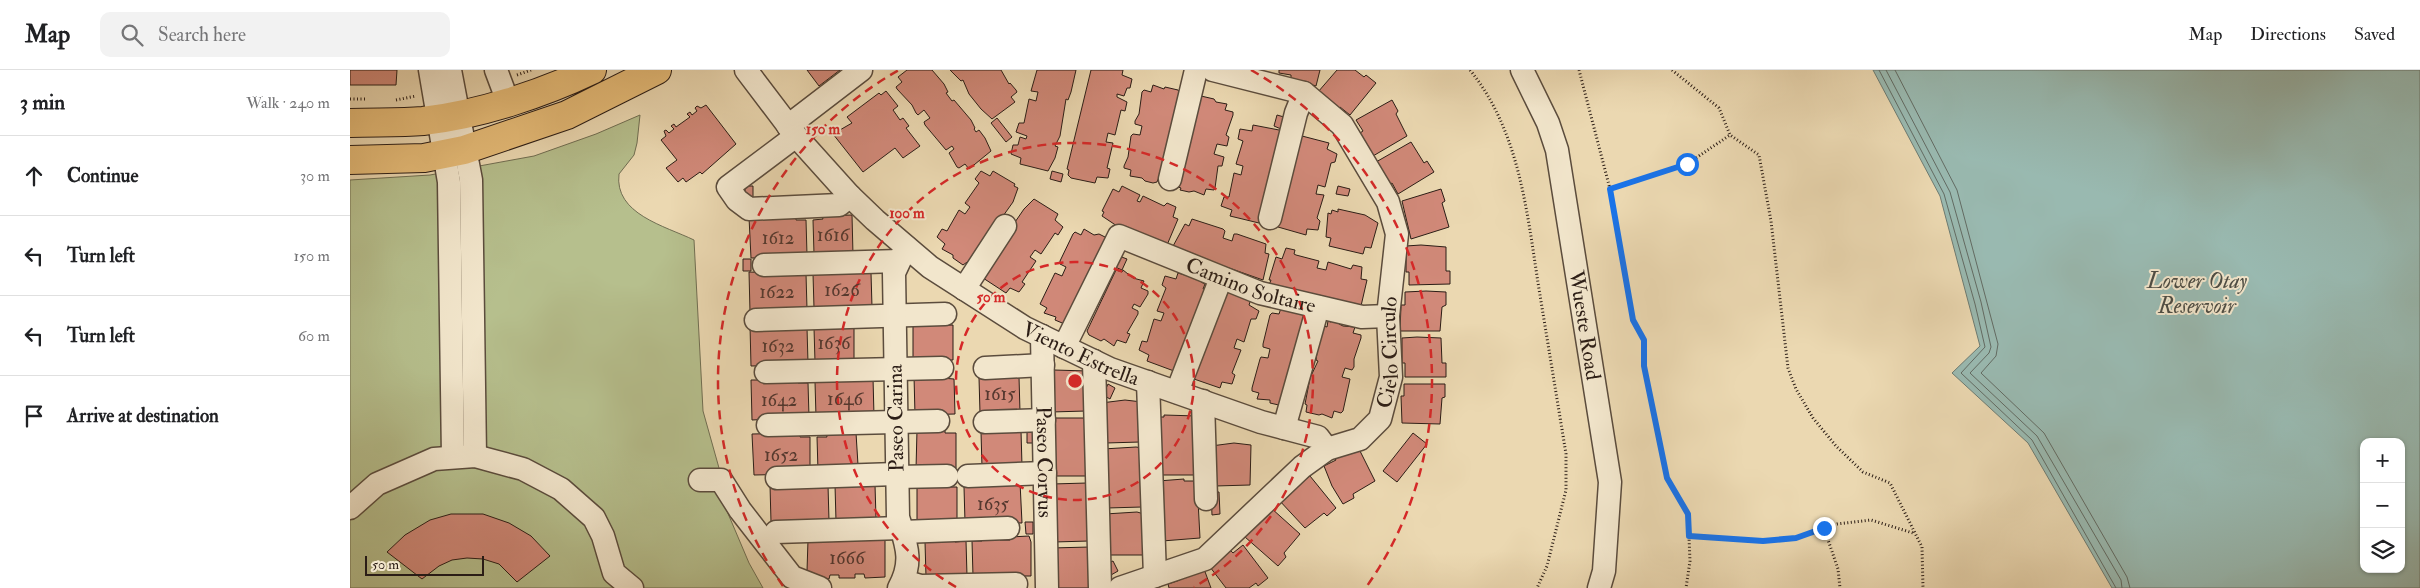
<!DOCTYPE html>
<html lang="en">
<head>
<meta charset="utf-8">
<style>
	body { margin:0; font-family:"IM FELL Double Pica",serif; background:#f2f2f2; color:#202124 }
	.controls { position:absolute; right:15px; bottom:15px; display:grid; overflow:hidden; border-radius:10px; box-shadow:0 1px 4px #0004 }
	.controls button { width:45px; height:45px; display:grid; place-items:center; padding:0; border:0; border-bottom:1px solid #e0e0e0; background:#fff; color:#202124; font:25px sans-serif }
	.scale { position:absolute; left:15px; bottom:12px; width:119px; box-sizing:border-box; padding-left:5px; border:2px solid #2b1d16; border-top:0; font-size:14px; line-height:18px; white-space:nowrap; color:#2b1d16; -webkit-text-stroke:4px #f2e6cc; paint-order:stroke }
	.stop { position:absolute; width:15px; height:15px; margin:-11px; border:4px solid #1a73e8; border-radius:50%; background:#fff }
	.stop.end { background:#1a73e8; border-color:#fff; box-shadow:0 1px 5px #0008 }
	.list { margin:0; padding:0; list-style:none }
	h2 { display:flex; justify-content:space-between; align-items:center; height:65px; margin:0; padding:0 20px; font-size:21px }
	h2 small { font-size:16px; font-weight:400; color:#757577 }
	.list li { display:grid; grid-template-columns:32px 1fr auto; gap:15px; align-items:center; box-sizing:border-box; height:80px; padding:0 20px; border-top:1px solid #e0e0e0 }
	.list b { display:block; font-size:19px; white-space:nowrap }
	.list em { font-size:16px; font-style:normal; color:#757577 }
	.icon { flex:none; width:28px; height:28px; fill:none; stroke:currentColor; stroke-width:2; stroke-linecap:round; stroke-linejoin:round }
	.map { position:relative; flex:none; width:2070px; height:518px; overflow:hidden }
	header { display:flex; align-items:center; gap:30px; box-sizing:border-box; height:70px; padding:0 25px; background:#fff; border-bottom:1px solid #e0e0e0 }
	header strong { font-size:24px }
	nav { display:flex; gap:28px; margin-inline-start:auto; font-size:18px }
	.search { width:350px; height:45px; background:#f2f2f2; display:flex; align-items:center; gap:12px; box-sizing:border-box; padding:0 18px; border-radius:10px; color:#757577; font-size:19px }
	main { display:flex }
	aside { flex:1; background:#fff }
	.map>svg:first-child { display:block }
	.green { fill:#b6bf8d; stroke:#706e52 }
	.water { fill:#99b9b0; stroke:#6d7b72; fill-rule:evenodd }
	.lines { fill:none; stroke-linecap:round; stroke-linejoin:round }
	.shore { stroke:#626b63; stroke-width:1 }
	.building { fill:#d18979; stroke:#2b1d16 }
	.minor-casing { stroke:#5b4c3d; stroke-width:25 }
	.major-casing { stroke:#2b1d16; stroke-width:30 }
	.path { stroke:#2b1d16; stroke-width:3; stroke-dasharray:1 2.5; stroke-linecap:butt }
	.minor { stroke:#f2e6cc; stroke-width:22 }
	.major { stroke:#e6bc78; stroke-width:28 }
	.route { stroke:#1a73e8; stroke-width:6 }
	.ring { fill:none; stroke:#d62828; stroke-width:2.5; stroke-dasharray:9 6 }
	.labels { text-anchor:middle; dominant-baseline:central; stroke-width:4; stroke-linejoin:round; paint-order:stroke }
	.number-label { font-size:19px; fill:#54382f }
	.street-label { font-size:21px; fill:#2b1d16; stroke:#f2e6cc }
	.water-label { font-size:22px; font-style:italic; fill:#4c4c44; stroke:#f2e6cc }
	.centre { fill:#d62828; stroke:#f2e6cc; stroke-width:2.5 }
	.ring-label { font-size:15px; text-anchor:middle; font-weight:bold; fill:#d62828; stroke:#f2e6cc; stroke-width:4; stroke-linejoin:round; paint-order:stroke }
</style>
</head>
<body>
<header>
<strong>Map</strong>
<div class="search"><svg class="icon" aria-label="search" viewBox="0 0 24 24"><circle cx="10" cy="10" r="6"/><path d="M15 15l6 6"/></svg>Search here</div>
<nav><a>Map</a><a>Directions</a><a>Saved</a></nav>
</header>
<main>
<aside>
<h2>3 min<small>Walk · 240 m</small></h2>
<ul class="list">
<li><svg class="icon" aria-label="ahead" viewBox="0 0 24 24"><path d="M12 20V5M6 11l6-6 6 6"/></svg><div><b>Continue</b></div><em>30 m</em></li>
<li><svg class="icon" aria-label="left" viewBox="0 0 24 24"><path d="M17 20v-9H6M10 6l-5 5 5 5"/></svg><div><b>Turn left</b></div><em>150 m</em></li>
<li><svg class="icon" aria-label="left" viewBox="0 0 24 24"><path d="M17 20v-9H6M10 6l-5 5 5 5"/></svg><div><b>Turn left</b></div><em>60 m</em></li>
<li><svg class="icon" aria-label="arrive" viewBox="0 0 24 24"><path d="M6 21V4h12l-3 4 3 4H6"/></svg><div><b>Arrive at destination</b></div></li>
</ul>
</aside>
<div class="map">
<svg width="2070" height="518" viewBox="0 0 2070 518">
	<rect width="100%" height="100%" fill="#ebd8b1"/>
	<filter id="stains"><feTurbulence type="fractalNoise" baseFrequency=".004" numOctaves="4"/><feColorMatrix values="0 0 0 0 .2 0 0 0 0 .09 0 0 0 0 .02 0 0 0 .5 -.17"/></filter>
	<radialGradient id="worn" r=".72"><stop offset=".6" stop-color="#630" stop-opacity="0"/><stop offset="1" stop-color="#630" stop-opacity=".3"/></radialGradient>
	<!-- green -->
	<path class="green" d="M290 45 287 73 284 85 269 104C264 144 315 156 344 170L353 341 369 398 384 419 371 427 399 493 413 518H0V110L80 105 184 86 246 64Z"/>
	<!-- water -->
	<path class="water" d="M1523 0H2070V518H1762L1678 373 1602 303 1630 276 1590 126ZM2014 372H2051V499H2014Z"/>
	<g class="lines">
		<!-- shore -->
		<path class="shore" d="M1529 0 1594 124 1625 234 1635 277 1611 303 1682 370 1766 518
			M1536 0 1600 122 1631 232 1641 277 1639 283 1620 303 1687 366 1771 510 1772 518
			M1545 0 1607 120 1648 274 1646 286 1631 303 1694 363 1777 507 1780 518"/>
	</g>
	<!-- building -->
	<path class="building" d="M0 0H47L46 15H0Z
		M457 0H490L469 16Z
		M557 0H582L594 14 598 22 596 23 602 31 604 30 621 50 625 58 624 59 626 62 629 60 635 68 641 81 619 99 615 94 609 98 607 97 599 83 604 79 602 76 596 80 575 55 574 52 580 48 574 40 568 45 566 43 562 35 547 19 546 17 552 12 548 7Z
		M600 0H651L659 14 660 13 666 20 667 22 661 27 665 32 642 49 631 39 619 24 613 10 611 11Z
		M687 0H726L721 22 718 30 716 29 710 66 705 76 708 77 705 88 698 101 670 94 671 88 661 84 663 75H668L670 67 676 69 677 66 666 62 669 53H674L679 29 686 31 688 22 681 21Z
		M741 0H773L772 5 782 9 780 18H777L774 26 767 24V27L777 32 775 41 771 40 765 65 758 63 756 72 763 73 757 98 760 99 758 108 747 107 745 113 721 108 718 105 719 100 717 99Z
		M929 0H970L966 16 941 9V5L929 3Z
		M987 0H1005L1014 7 1016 5 1026 13 1000 45 990 37 988 39 968 22Z
		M803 15 814 19 815 17 828 20 830 23 811 107H809L807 112 803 113 795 111 792 108 780 106 781 100 774 98V96L778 87 781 66 783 64 790 65 792 56 785 54V51L789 44 792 22 794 20 801 22Z
		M536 21 548 36 543 40 550 50 553 48 559 56 556 58 570 76 553 88 545 78 513 102 483 64 502 53 497 47 529 23 531 25Z
		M851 26 864 29 866 32 877 34 875 40 883 42V45L876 65 879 67 877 76 867 74 864 84 874 87 872 96H868L865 118 864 120 856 119 854 125 844 121 839 122 830 120 831 118 828 117Z
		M1042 30 1048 41 1046 44 1057 66 1023 86 1010 63 1013 61 1006 50Z
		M356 35 386 74 352 104 350 102 336 112 333 108 328 112 316 98 327 90 311 70 316 66 314 61 316 60 319 63 324 59 321 56 324 54 326 57 340 47 337 44 340 42 342 45 347 41 345 38 347 36 351 38Z
		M927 45 934 47 931 59 924 56Z
		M647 48 662 67 656 72 641 53Z
		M903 55 929 60 932 62 909 153 880 146 882 140 871 136 874 127H879L884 103 891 105 893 96 886 94 893 71 888 69 890 59 902 61Z
		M952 66 979 73 977 79 987 84 985 92 981 93 975 117 968 115 966 124 974 125 967 148 970 151 968 160 957 159 956 165 928 157Z
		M1061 72 1074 93 1077 91 1084 102 1048 124 1042 113 1039 115 1026 92Z
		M631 101 640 106 643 101 665 114 664 116 668 118 663 132 621 191 620 190 613 195 603 188V185L592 179 595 174 587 167 592 159 597 161 609 140 615 144 620 137 615 133 629 113 625 109Z
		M702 101 713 104 711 112 700 109Z
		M395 116H403V128H395Z
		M772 116 790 125 787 131 790 132 793 126 814 136 817 133 826 137 823 147 828 149 817 175 773 160 752 146 754 142 752 141 763 119 769 122Z
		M988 116 1000 119 998 126 986 124Z
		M1091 119 1095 131 1092 133 1099 157 1061 169 1052 131Z
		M684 129 708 144 705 150 713 157 708 165 705 163 691 184 685 180 680 187 686 191 672 212 675 214 669 222 660 218 656 223 633 208 663 155 674 139Z
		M988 139 1015 145 1028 153 1021 178 1015 177 1013 184 979 176 981 168 976 167 978 143 981 144 982 140 988 142Z
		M502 145 503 185 464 184 463 150 473 149 472 146Z
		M399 147H446V150H456L457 185 447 187 401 188Z
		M842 149 873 159 875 161 873 168 882 171 884 164H887L916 174 915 183 919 184 913 210 822 178 835 154 839 156Z
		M734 159 744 165 749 164 757 168 717 255 705 250 706 247 694 243 697 238 690 234 691 232 704 205 705 203 712 206 716 197 710 194V191L723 164 725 162 731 165Z
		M1071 175 1096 177V201H1100V214L1059 215V202H1056V176Z
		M936 178 945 180 944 184 946 185 969 191 967 198 976 200 978 192 1001 199 1003 195 1012 197 1011 209 1017 210 1011 236 919 215 921 210H919L926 187 932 189Z
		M769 186 777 189 772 200 765 197Z
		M393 189H401V201H393Z
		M766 200 772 202 773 200 783 208 794 211 791 218 798 221V224L790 237 784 234 782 238 788 241V244L777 263 780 264 776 273 767 270 764 276 754 269 751 271 739 265 737 261Z
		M399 202 456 204 457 239 400 242Z
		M521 203 522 237 464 238 463 204Z
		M828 203 852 210 851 212 855 214 853 219H856L824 301 797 291 799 285 789 280 792 271 797 272 804 249 811 251 814 243 807 241 816 218 812 215 815 206 826 209Z
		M874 220 901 229 899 235 909 241 906 249H901L894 272 887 269 884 278 891 280 882 303 885 305 882 314 872 312 870 318 844 309Z
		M1076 221 1096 222V235L1092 237 1090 261H1050L1051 235H1055V222Z
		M931 238 958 246 933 336 920 333V330L907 329 909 323 902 321V318L910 289 911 287 918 288 920 279 913 277V274L920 245 922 243 929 244Z
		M981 249 990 251 989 254 993 256 1005 257 1003 263 1011 265V268L1004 289V297L1002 300 995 298 992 307 1000 309 993 341 991 343 984 341 982 348 972 344 969 345 956 342 957 335 955 334 960 308 968 291 966 290 967 282 972 264 974 256 977 257 978 251 981 252Z
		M504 253V293L465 292 464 258Z
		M603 255V290L563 291V256Z
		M400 256 457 258 458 293 448 295 401 296Z
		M1067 267 1091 268 1092 293H1096V307H1055V293H1052V268Z
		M704 300 738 301 736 341 701 342 697 302Z
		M564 306 604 309 605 344 565 345Z
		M669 307 670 342 630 343 629 308Z
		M523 308 524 346 466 347 465 312H475V309Z
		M448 309V313H458L459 347 402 350 401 310H420V313H431V310Z
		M758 314 765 318 760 329 753 325Z
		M1054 314H1095V327L1092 328 1090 354 1052 353 1051 326H1054Z
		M775 330 792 332 790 372 756 373 751 333Z
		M814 345 847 346 845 405H811L806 347H814Z
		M698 348H738L737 406H702Z
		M567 360H595V363H606V398L566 399Z
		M671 361 672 396 632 397 631 362Z
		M677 361H684V373H677Z
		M450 363V367H460V401L451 404 404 405 402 364Z
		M476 363H506L508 395 468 401 467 367H477Z
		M1063 363 1077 374 1047 412 1033 401Z
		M884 373 901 375 900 415 865 416 861 376Z
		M786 377 793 378 792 437 757 438 753 379Z
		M1008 377 1025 411 1003 424 1004 428 993 434 982 416 974 396 986 390 984 387Z
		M960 406 986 438 977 446 974 443 955 458 928 429Z
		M834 409V411H847L850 468 812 471 808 411Z
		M670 412 672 453 615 452 614 417Z
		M737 413 739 471 704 472 702 414Z
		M597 414V417H607V452L567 453V418Z
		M420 415H478L479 451 421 452Z
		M485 415H525L526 448 486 451Z
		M861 422H869L870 444 862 445Z
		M921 438 950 464 934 483 936 487 928 496 895 467Z
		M787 442 794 444 793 485H758L755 444Z
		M101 444H133L159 453 181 466 200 486 167 512 149 494 133 489 117 488 102 490 89 496 72 509 37 482 55 465 80 450Z
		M675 452H683V464H676Z
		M679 466 681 472V506H623L622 471H632V467H650V470H660V467Z
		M535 468V507L515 508 514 504H505V508H489V505H480L479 509H460L457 501 458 470Z
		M605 468V472L616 471 617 506 576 507 575 472Z
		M893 475 918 508 908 516 906 513 899 518H876L860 497 880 480 883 483Z
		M740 477V518H705L701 478Z
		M763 491 768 501 761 505 756 494Z
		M854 499 861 518H819L818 514 830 510 829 506Z"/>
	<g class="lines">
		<defs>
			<g id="minor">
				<path d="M80 0 99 112 103 387"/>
				<path d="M100 0 121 110 125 386"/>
				<path d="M146 0 158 32"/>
				<path id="s1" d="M396 0 446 66 500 126 525 150 580 197 675 258 760 299 911 352 968 367 977 379"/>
				<path id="s2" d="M1172 0 1198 53 1207 80 1260 412 1254 501 1249 518"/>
				<path d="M438 56 511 0"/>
				<path d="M446 66 378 117 387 130 399 139 489 135 500 126"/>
				<path d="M820 109 846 0"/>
				<path d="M920 148 946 43 954 23"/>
				<path d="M414 195 549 191"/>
				<path d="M614 219 655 156"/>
				<path d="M406 250 595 244"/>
				<path id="s3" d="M692 266 697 518"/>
				<path id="s4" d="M714 277 769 166 910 223 1012 247 1038 246"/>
				<path d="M744 291 750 518"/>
				<path d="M635 298 693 295"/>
				<path d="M416 302 592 298"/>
				<path d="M798 312 805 506"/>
				<path d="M827 322 871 208"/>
				<path d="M853 331 856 429"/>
				<path d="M635 352 694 350"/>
				<path d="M418 355 588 351"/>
				<path d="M934 358 968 237"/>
				<path d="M618 406 695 403"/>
				<path d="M546 407 597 406"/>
				<path d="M427 408 546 404"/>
				<path d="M350 410H371L390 440 442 507 470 518"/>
				<path d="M0 438 27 414 84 389 125 386 173 399 211 419 244 448 253 466 264 503 282 518"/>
				<path d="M426 462 551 458"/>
				<path d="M552 462 658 458"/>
				<path d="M553 511 571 516 666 514"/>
				<path d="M549 518C564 491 556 474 548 447L544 203 556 177"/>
				<path id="s5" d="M770 518 855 489 952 397 977 379 1010 369 1030 349 1041 307 1038 246 1047 164 1038 132 992 55 954 23 863 0"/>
			</g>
			<path id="major" d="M0 53C24 52 49 53 73 51 128 45 192 24 242 0
				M0 90 74 88 114 80 217 45 307 0"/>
		</defs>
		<!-- minor casing -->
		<use href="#minor" class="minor-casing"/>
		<!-- major casing -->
		<use href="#major" class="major-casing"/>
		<!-- path -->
		<path class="path" d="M1120 0C1170 62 1177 143 1189 219 1198 274 1207 329 1216 384V420L1197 496 1187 518
			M1229 0 1260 119 1283 250 1294 270V296L1317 407 1338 444 1340 491 1336 518
			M1322 0 1369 38 1380 65 1409 85 1421 151 1438 298 1446 319 1463 348 1486 376 1513 402 1540 413 1572 477 1573 518
			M167 5 181 0
			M0 29H17
			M46 30 66 26
			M1261 119 1337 94 1380 65
			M1474 458 1488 499 1490 518
			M1339 466 1413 471 1446 468 1487 454 1521 450 1563 463"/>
		<!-- minor -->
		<use href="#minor" class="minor"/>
		<!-- major -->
		<use href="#major" class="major"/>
	</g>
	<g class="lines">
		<!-- route -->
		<path class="route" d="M1337 94 1260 119 1283 250 1294 270V296L1317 408 1338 444 1339 466 1413 471 1446 468 1474 458"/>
	</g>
	<!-- distance rings -->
	<g class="ring">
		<circle cx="725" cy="311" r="119"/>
		<path d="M606 517A238 238 0 1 1 844 517"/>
		<path d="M433 516A357 357 0 0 1 549 0M901 0A357 357 0 0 1 1017 516"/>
	</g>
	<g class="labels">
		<!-- number labels -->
		<g class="number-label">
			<text x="483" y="165">1616</text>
			<text x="428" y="168">1612</text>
			<text x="492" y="220">1626</text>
			<text x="427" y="222">1622</text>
			<text x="484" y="273">1636</text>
			<text x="428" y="276">1632</text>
			<text x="650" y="324">1615</text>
			<text x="495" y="329">1646</text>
			<text x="429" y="330">1642</text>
			<text x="431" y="385">1652</text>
			<text x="643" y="434">1635</text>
			<text x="497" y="488">1666</text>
		</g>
		<!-- street labels -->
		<g class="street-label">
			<text stroke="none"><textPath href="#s4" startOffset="265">Camino Soltaire</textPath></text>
			<text stroke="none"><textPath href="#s2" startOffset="265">Wueste Road</textPath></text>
			<text stroke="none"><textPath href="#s1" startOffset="445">Viento Estrella</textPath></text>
			<text stroke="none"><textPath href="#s5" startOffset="385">Cielo Circulo</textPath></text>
			<text transform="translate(546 348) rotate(-91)">Paseo Carina</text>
			<text stroke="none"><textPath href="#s3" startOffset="126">Paseo Corvus</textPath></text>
		</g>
		<!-- water labels -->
		<g class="water-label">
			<text x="1847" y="211">Lower Otay<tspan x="1847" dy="25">Reservoir</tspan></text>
		</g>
	</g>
	<circle cx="725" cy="311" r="8" class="centre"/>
	<g class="ring-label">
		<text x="473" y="64">150 m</text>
		<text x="557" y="148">100 m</text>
		<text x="641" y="232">50 m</text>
	</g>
	<rect width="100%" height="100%" filter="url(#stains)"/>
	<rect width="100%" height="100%" fill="url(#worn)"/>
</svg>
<div class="controls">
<button>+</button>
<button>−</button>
<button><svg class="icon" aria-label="layers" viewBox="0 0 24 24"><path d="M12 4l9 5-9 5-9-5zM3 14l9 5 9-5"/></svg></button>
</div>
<div class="scale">50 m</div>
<div class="stop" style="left:1337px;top:94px"></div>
<div class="stop end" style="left:1474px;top:458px"></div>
</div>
</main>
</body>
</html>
